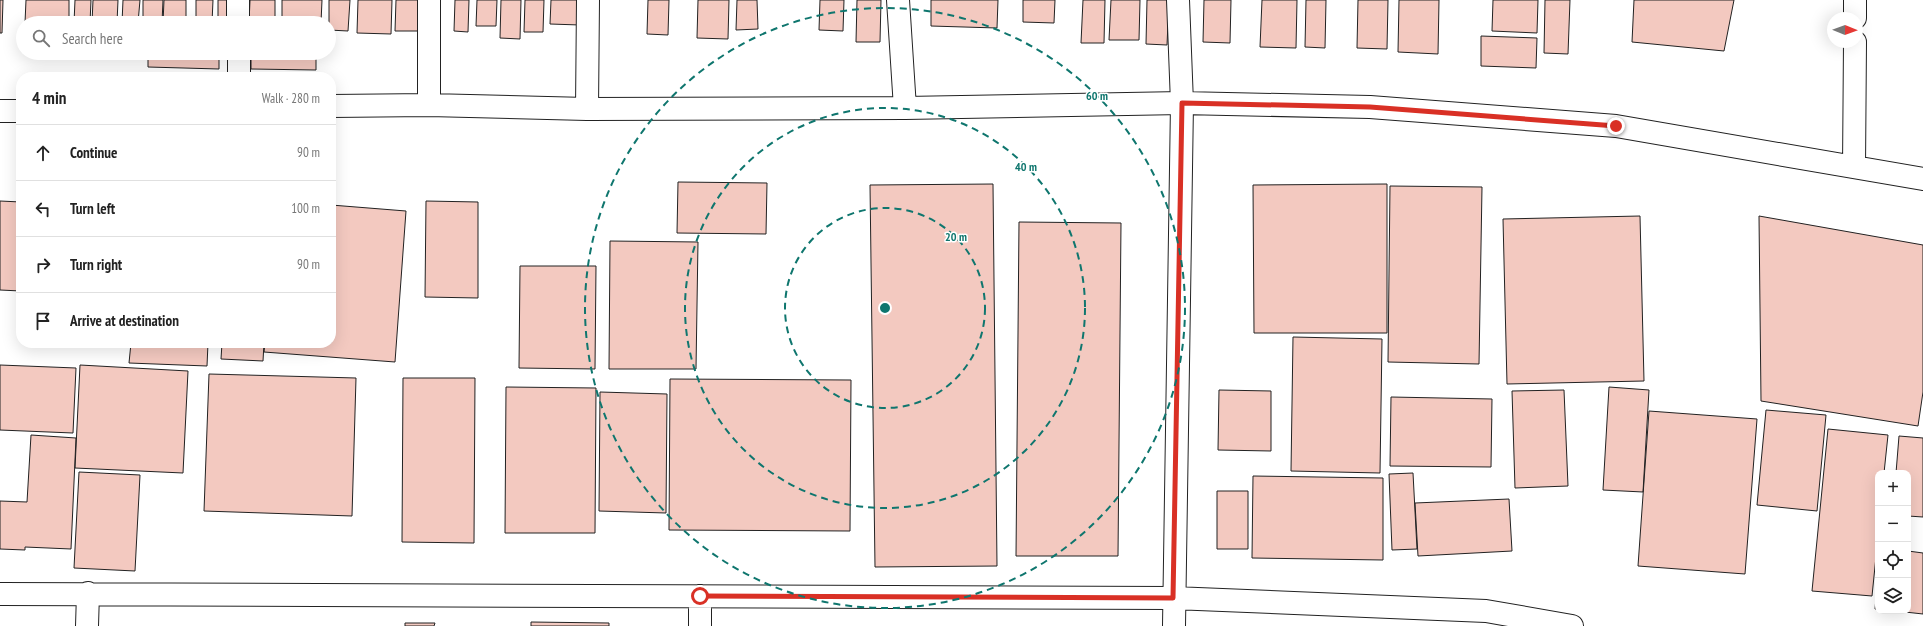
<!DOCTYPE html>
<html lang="en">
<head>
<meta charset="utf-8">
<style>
	body { margin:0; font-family:"PT Sans Narrow",sans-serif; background:#f2f2f2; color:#222 }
	.controls { position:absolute; right:12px; bottom:12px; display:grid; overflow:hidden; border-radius:8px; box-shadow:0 4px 16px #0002 }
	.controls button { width:36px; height:36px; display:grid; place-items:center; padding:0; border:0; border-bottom:1px solid #e0e0e0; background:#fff; color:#222; font:20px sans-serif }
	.compass { position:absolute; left:1827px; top:12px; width:36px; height:36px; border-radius:50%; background:#fff; box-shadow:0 4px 16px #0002; rotate:91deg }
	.stop { position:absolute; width:12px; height:12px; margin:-9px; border:3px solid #d93025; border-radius:50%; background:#fff }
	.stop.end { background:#d93025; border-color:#fff; box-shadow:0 1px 4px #0008 }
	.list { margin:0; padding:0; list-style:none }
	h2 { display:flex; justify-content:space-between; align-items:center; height:52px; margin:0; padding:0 16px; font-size:17px }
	h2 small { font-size:13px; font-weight:400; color:#767676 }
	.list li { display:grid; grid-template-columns:26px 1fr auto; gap:12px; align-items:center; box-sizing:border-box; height:56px; padding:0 16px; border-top:1px solid #e0e0e0 }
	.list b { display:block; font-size:15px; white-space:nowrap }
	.list em { font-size:13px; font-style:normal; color:#767676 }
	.icon { flex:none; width:22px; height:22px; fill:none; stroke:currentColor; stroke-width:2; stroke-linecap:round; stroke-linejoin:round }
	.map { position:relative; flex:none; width:1923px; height:626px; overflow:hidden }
	.search { position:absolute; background:#fff; box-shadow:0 4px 16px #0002; left:16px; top:16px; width:320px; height:44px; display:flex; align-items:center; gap:10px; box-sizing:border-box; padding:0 14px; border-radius:22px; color:#767676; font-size:15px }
	.panel { position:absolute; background:#fff; box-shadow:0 4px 16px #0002; left:16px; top:72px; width:320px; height:276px; border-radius:16px }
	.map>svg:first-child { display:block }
	.building { fill:#f3c9c0; stroke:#222 }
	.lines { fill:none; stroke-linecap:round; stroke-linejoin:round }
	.minor-casing { stroke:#222; stroke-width:24 }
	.minor { stroke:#fff; stroke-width:22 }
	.route { stroke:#d93025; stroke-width:5 }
	.ring { fill:none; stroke:#0f766e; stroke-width:2; stroke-dasharray:7 5 }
	.centre { fill:#0f766e; stroke:#fff; stroke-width:2 }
	.ring-label { font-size:12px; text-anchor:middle; font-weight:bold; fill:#0f766e; stroke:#fff; stroke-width:3; stroke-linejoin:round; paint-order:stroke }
</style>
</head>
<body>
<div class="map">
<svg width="1923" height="626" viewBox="0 0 1923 626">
	<rect width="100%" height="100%" fill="#fff"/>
	<!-- building -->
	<path class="building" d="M0 0H3L2 33H0Z
		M26 0H69V23H25Z
		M75 0H91L90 23H74Z
		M93 0H118L117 23H92Z
		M123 0H140L138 23H122Z
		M143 0H163L162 23H143Z
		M164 0H186V23H163Z
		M196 0H213L212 23H196Z
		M218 0H232V23H218Z
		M250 0H275V23H249Z
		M282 0H322L321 23H282Z
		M329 0H350L348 31 329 30Z
		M358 0H392L391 34 357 33Z
		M396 0H420L419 31H395Z
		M455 0H469L468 32 454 31Z
		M477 0H497L496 26H476Z
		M501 0H521L520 39 500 38Z
		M525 0H544L543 32H524Z
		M551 0H580V25L550 24Z
		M648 0H669L668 35 647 34Z
		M698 0H729L728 39 697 38Z
		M737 0H757L758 29 736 30Z
		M820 0H844L843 31 819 30Z
		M857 0H881L880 42H856Z
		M931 0H998L997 28 931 26Z
		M1023 0H1055L1054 23 1023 22Z
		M1083 0H1105L1104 43H1081Z
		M1111 0H1140L1139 40H1109Z
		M1147 0H1169L1167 45 1146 44Z
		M1204 0H1231L1230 43 1203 42Z
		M1262 0H1297L1296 48 1260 47Z
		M1306 0H1326L1325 48 1305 47Z
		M1358 0H1388L1387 49 1357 48Z
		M1399 0H1439L1438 54 1398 52Z
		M1493 0H1538L1537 33 1492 31Z
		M1545 0H1570L1568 54 1544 53Z
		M1634 0H1734L1724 51 1632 42Z
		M1481 36 1537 38 1536 68 1481 66Z
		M148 53H219V69L148 67Z
		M251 53H316V70L251 69Z
		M678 182 767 183 766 234 677 233Z
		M993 184 997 566 875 567 870 185Z
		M1387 184V333H1254L1253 185Z
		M1390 186 1482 187 1479 364 1388 362Z
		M0 201 21 202V291L0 290Z
		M426 201 478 202V298L425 297Z
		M331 205 406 211 395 362 264 352 265 343H331Z
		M1640 216 1644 381 1507 384 1503 219Z
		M1759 216 1923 245V392L1918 426 1761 401Z
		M1019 222 1121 223 1118 556H1016Z
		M610 241 698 242 696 369H609Z
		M520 266H596L595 369 519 368Z
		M1293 337 1382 339 1380 473 1291 471Z
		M131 343H208L207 366 129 363Z
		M222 343H264L263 361 221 359Z
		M0 365 76 368 73 433 0 430Z
		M80 365 188 371 183 473 75 468Z
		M209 374 356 378 352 516 204 511Z
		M403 378H475L474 543 402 542Z
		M670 379 851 380 850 531 669 530Z
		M506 387 596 388 595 533H505Z
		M1609 387 1649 390 1643 492 1603 490Z
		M1219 390 1271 391V451L1218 450Z
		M1564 390 1568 486 1515 488 1512 391Z
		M600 392 667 394 666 513 599 511Z
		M1391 397 1492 399 1491 467 1390 466Z
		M1766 410 1826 415 1817 511 1757 505Z
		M1649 411 1757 419 1745 574 1638 566Z
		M1828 429 1888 435 1884 473H1878V537L1872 596 1812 591Z
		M31 435 76 438 71 549 25 547V550L0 549V501L27 502Z
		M1899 436 1923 438V517L1908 516V473H1896Z
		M79 472 140 475 135 571 74 568Z
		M1413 473 1417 549 1392 550 1389 474Z
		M1253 476 1383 478V560L1252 558Z
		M1217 491H1248V549H1217Z
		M1509 499 1512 551 1418 556 1415 503Z
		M1908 551 1923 553V614L1896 611H1908Z
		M1878 575V609H1875Z
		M531 622 609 623V626H531Z
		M405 623H435L434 626H405Z"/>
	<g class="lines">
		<defs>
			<path id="minor" d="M238 0V23
				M429 0V105
				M898 0 905 108
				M1855 18V0
				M239 53V77
				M331 106 429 105 587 109 905 108 1182 103 1370 107 1616 126 1923 179
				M587 109 588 0
				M0 111H21
				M1854 167 1855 42
				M0 594 1173 598 1486 611 1572 626
				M700 596V626
				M87 626 88 593
				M1174 626 1182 103 1178 0"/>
		</defs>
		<!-- minor casing -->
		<use href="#minor" class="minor-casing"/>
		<!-- minor -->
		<use href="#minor" class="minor"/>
	</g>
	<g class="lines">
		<!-- route -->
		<path class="route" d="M700 596 1173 598 1182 103 1370 107 1616 126"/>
	</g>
	<!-- distance rings -->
	<g class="ring">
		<circle cx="885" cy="308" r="100"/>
		<circle cx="885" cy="308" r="200"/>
		<circle cx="885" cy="308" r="300"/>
	</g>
	<circle cx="885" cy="308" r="6" class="centre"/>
	<g class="ring-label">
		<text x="1097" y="100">60 m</text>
		<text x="1026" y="171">40 m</text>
		<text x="956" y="241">20 m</text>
	</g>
</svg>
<div class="controls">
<button>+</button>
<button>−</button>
<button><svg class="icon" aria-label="locate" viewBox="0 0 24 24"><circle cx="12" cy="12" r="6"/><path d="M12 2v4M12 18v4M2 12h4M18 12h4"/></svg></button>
<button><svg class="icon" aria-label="layers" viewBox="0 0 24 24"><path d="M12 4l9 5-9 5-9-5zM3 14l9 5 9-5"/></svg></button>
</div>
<svg class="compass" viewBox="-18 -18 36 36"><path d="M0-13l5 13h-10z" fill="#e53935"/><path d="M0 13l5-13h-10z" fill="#767676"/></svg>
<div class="stop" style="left:700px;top:596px"></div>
<div class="stop end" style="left:1616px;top:126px"></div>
<div class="search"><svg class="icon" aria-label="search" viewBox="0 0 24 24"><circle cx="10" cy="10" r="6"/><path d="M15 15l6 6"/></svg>Search here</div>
<section class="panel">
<h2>4 min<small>Walk · 280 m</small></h2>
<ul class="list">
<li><svg class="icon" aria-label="ahead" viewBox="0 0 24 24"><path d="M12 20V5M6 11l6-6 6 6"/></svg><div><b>Continue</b></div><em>90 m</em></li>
<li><svg class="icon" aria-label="left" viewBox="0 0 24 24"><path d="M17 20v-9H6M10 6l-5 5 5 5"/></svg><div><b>Turn left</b></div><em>100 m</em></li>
<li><svg class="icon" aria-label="right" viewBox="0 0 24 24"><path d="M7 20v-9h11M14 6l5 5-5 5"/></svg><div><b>Turn right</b></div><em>90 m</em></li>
<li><svg class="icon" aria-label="arrive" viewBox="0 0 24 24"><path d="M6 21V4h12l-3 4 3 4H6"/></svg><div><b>Arrive at destination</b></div></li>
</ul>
</section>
</div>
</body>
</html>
